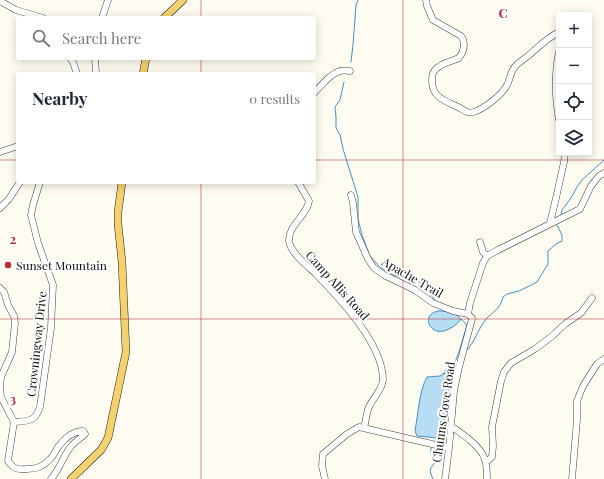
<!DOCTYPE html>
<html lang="en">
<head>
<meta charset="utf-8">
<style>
	body { margin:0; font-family:"Playfair Display",serif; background:#f6f6f7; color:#1f2937 }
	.controls { position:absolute; right:12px; top:12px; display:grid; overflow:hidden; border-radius:4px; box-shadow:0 2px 10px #0003 }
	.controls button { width:36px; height:36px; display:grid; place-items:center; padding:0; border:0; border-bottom:1px solid #e0e1e3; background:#fff; color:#1f2937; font:20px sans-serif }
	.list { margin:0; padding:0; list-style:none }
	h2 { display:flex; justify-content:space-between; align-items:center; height:52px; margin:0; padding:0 16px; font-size:17px }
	h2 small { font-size:13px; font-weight:400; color:#747a83 }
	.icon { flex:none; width:22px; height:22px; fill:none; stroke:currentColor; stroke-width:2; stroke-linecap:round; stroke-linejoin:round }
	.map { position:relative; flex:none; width:604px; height:479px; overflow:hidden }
	.search { position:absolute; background:#fff; box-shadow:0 2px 10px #0003; left:16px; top:16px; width:300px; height:44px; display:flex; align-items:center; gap:10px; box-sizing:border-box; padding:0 14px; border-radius:4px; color:#747a83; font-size:15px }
	.panel { position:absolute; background:#fff; box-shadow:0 2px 10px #0003; left:16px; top:72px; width:300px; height:112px; border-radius:4px }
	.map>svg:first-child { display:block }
	.water { fill:#b7ddf4; stroke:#4192c8 }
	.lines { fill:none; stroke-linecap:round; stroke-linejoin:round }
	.stream { stroke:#4192c8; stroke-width:1 }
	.minor-casing { stroke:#414141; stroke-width:7 }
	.major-casing { stroke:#1f1f1f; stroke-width:8 }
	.minor { stroke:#fff; stroke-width:6 }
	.major { stroke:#f3d16c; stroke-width:7 }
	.grid { fill:none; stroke:#b92b33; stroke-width:1; stroke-opacity:0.55 }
	.poi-dot { fill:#b92b33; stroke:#fff; stroke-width:1.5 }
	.labels { text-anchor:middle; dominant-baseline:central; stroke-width:4; stroke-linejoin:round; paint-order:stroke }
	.poi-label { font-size:12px; fill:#0e0e0e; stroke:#fff; text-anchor:start }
	.street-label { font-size:12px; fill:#0e0e0e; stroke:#fff }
	.grid-label { font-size:13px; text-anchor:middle; font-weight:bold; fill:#b92b33; stroke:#fff; stroke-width:4; stroke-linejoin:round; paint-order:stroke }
</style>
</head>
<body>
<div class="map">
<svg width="604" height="479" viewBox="0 0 604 479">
	<rect width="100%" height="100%" fill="#fefbf0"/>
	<!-- water -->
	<path class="water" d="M438 311C446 311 455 312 461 319 458 324 454 326 449 329 431 339 419 315 438 311Z
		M444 373 449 374 451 377 446 411 444 420 446 426 444 436 437 438 417 436 415 431C418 415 419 391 427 377L440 376Z"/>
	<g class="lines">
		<!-- stream -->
		<path class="stream" d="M351 62 353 45 356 5 358 0
			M344 82 340 100 335 107 336 117V128L340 135 343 149 358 197V219L362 235 370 256 381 268 393 275 427 284 430 294 435 300
			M561 215 562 210 571 198 577 187 582 180 604 160
			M466 351C475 342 478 329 486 319 493 312 501 308 503 297L507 294 519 291 537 282 548 264V251L556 244 562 241V235L557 225
			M444 374C448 364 450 368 455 361 457 359 457 355 459 352L467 325 461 319
			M431 448V452L435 462C429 470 429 470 433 479"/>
		<defs>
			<path id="minor" d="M426 0 427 6 433 20 461 36C466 42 464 52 459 58 451 62 442 62 435 70 432 73 432 77 432 81 432 98 446 101 458 107 464 110 467 114 474 112 485 108 502 95 507 85 510 80 510 73 514 68 517 63 523 60 528 56 537 48 547 38 559 32
				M0 1 16 10 43 18
				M102 18 108 0
				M559 52C554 75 555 97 559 120
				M70 58 73 62 77 74
				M95 58 96 74
				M314 93C322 85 330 74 340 71 344 70 347 71 350 71
				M0 152 18 146
				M298 182 309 201C307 216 288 225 289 241 290 252 306 265 314 272 338 297 383 343 383 380 382 390 373 398 369 407 366 414 366 421 364 428
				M351 195 353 203 356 232 368 259 374 268 384 275 415 290 433 303 453 311 468 314
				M0 208 9 199 20 182
				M550 223 556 198 564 162 565 153
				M480 242 483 252 487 256
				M0 288 4 292 8 305 14 316 15 323 12 352 1 377 0 387
				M0 387 1 397 14 422 8 461C14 469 17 470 27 469 35 469 43 467 49 460 53 457 55 452 58 447 64 439 73 431 83 431L85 434C81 438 76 441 72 445 64 454 60 469 51 479
				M14 422C28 421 35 422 40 407L51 328 53 285 38 243 31 215 33 205 40 182
				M451 426C462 434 479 445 484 457 487 463 487 472 487 479
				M486 462 492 457 493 446 492 427 501 381 504 372 511 363 535 349 551 337 565 324 581 313 592 298
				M325 479 322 466 323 454 347 434 359 427 449 448
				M445 479 449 448 454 391 459 367 472 319V318L468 314 470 303 483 263 487 256 498 250 580 209 591 186 599 176 604 173
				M572 479 577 420V401L583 386 597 364 604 359"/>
			<path id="major" d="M164 18 183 0
				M143 74 146 58
				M71 479 101 450 108 438 126 352 122 262 118 224V212L122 182"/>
		</defs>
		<!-- minor casing -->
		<use href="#minor" class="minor-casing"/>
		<!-- major casing -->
		<use href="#major" class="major-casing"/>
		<!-- minor -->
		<use href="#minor" class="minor"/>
		<!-- major -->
		<use href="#major" class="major"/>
	</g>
	<!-- grid -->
	<path class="grid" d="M201 0V18M403 0V479M201 58V74M0 160H18M314 160H604M201 182V479M0 319H604"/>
	<!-- markers -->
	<circle class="poi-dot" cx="8" cy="265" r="4"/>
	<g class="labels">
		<!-- poi labels -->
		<g class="poi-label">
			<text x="16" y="265">Sunset Mountain</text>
		</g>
		<!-- street labels -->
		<g class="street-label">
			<text transform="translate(413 277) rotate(30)">Apache Trail</text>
			<text transform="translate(338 285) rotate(48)">Camp Allis Road</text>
			<text transform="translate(36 344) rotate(-84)">Crowningway Drive</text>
			<text transform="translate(443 412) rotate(-82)">Chunns Cove Road</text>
		</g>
	</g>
	<g class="grid-label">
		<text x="503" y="18">C</text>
		<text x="13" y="244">2</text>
		<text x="13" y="404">3</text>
	</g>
</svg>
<div class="controls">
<button>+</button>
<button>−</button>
<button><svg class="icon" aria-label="locate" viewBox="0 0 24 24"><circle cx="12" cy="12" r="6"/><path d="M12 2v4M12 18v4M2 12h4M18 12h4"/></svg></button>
<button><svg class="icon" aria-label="layers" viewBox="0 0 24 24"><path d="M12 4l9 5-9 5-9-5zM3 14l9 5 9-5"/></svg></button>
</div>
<div class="search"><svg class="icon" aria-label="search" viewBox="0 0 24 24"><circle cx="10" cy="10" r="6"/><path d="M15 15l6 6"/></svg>Search here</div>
<section class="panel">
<h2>Nearby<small>0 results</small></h2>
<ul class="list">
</ul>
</section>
</div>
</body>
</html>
